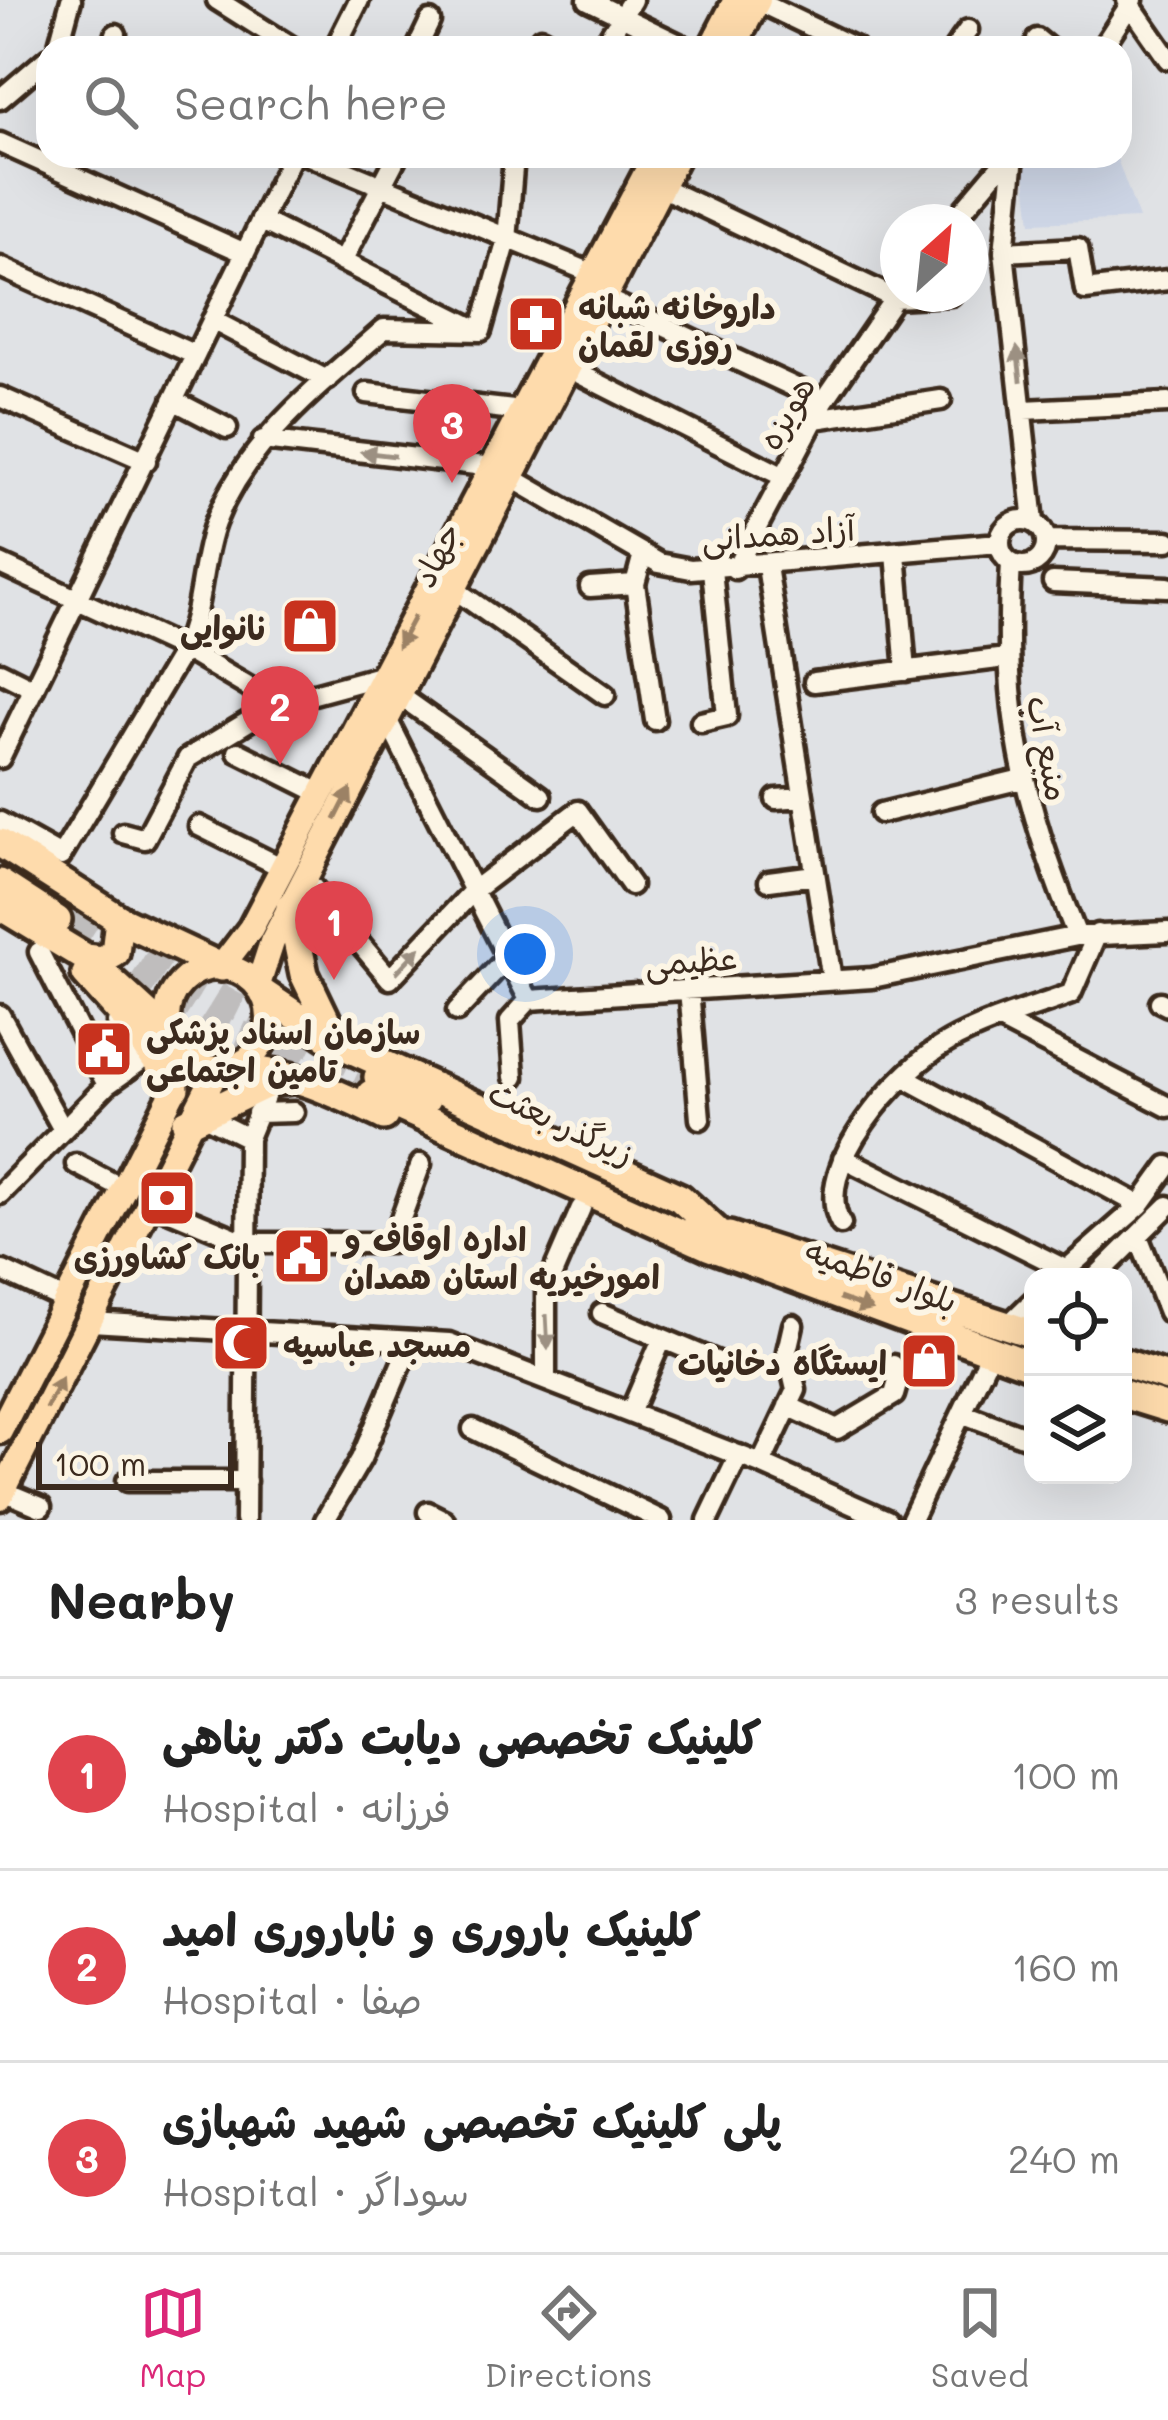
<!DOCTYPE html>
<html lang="en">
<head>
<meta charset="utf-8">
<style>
	body { margin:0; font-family:Mali,"Playpen Sans Arabic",sans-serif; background:#f2f2f2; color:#222 }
	.controls { position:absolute; right:36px; bottom:36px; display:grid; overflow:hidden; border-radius:24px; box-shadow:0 12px 48px #0002 }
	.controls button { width:108px; height:108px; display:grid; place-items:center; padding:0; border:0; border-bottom:3px solid #e0e0e0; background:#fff; color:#222; font:60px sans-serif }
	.compass { position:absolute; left:880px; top:204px; width:108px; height:108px; border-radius:50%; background:#fff; box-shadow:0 12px 48px #0002; rotate:27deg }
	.scale { position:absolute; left:36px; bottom:30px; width:198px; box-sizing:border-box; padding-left:12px; border:6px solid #3b2a1e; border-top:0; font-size:33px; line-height:42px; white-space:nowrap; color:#3b2a1e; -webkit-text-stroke:9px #fcf5e5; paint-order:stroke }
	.you { position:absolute; left:525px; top:954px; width:42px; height:42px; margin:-30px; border:9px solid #fff; border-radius:50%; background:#1a73e8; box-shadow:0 0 0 18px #1a73e833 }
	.badge { display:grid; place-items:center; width:78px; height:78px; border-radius:50%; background:#db2777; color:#fff; font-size:39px; font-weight:700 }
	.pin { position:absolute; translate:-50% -99px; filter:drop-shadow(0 3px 6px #0008) }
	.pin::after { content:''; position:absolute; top:63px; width:42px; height:36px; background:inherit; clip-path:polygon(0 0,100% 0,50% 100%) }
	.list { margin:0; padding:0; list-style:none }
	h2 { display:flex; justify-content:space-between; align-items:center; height:156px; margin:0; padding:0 48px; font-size:51px }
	h2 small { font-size:39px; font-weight:400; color:#767676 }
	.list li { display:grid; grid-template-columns:78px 1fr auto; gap:36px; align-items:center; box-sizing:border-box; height:192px; padding:0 48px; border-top:3px solid #e0e0e0 }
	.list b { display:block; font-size:45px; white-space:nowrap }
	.list p { margin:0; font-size:39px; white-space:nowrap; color:#767676 }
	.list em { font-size:39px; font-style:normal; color:#767676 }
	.icon { flex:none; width:66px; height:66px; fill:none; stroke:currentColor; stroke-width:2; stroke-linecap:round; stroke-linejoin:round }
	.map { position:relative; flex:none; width:1168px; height:1520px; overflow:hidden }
	.search { position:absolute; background:#fff; box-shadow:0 12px 48px #0002; left:36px; right:36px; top:36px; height:132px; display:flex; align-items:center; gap:30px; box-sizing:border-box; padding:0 42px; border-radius:36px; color:#767676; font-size:45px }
	.sheet { height:732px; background:#fff }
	nav { display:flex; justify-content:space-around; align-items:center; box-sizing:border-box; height:168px; border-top:3px solid #e0e0e0; background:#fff; font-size:33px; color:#767676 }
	nav a { display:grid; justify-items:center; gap:6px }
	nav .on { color:#db2777 }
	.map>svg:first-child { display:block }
	.built { fill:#cdd5e5 }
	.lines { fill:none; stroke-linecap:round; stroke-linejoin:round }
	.highway-tunnel { stroke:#bfbdbd; stroke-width:27; stroke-dasharray:27 14; stroke-linecap:butt }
	.minor-casing { stroke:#3b2a1e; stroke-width:27 }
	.major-casing { stroke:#3b2a1e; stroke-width:33 }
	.highway-casing { stroke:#3b2a1e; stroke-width:36 }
	.minor { stroke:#fcf5e5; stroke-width:18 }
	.major { stroke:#fedbac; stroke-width:24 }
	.highway { stroke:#fedbac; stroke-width:27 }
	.oneway { fill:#9c9082 }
	.oneway2 { fill:#9c8265 }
	.labels { text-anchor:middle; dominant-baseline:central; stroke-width:12; stroke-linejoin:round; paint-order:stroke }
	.poi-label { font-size:33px; font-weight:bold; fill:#3b2a1e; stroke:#fcf5e5; text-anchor:start }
	.street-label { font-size:33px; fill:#3b2a1e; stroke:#fcf5e5 }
</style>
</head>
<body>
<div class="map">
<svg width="1168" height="1520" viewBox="0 0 1168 1520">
	<rect width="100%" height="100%" fill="#e0e2e5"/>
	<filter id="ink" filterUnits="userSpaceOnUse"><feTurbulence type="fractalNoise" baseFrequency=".00833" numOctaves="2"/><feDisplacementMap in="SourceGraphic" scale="24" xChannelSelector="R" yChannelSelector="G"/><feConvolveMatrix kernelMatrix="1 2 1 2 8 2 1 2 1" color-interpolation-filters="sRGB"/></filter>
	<g filter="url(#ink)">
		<!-- built -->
		<path class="built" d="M1031 156H1116L1139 219 1031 223 1024 162Z"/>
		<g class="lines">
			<!-- highway-tunnel -->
			<path class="highway-tunnel" d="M76 910 227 1002 352 1064
				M66 926 217 1023 371 1094"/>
			<defs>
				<path id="minor" d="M217 0 293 48
					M588 0 687 48
					M1127 0 1168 59
					M757 1 855 48
					M541 38 559 48
					M1037 39 1048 48
					M58 48 71 0
					M112 48 116 34
					M335 48 359 0
					M417 48 430 21
					M602 48 632 0
					M955 48 968 30
					M1102 48 1133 0
					M0 99 48 58
					M0 143 245 253
					M309 156 594 274
					M870 156H873
					M1014 156 1004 252 1034 522
					M661 187 894 298 951 295
					M262 221 472 327
					M953 222 1009 156
					M1004 252 1078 248 1085 290 1168 280
					M342 262 397 156
					M0 267 193 354
					M604 298 824 401
					M212 320 327 380
					M568 368 782 476
					M367 393 522 411
					M0 397 146 461
					M173 400 227 428
					M1024 410 1168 403
					M815 419 941 400
					M263 440 493 467 659 563 691 569 999 543
					M1000 543a23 23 0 1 1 46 0a23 23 0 1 1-46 0Z
					M1046 540 1168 541
					M896 553 906 671
					M643 554 635 584 655 720
					M1011 563C1002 717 1021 794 1077 936
					M0 564 184 649 277 704
					M767 566 832 980
					M735 569 824 401 898 293
					M1053 582 1168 587
					M590 587 635 584
					M454 589 605 695
					M0 672 34 689
					M814 682 1006 658
					M399 695 541 796
					M387 719 529 1000
					M701 722 727 716 712 570
					M238 752 322 794
					M0 758 292 156
					M776 799 803 797
					M881 813 1022 779
					M0 822 61 856 184 649C203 606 200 564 215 523 247 440 320 386 384 329L481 331 507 240 514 156
					M199 826 283 868
					M123 833 145 839 188 758 277 704 384 675
					M305 878 390 979 474 890 578 811 631 885
					M769 881 815 875
					M39 952 107 1085
					M689 989 700 1119
					M529 1000 872 978 1077 936 1168 932
					M1160 1002 1168 1006
					M457 1011 508 957
					M0 1015 62 1128
					M1000 1020 1168 1107
					M514 1077 510 1021 529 1000
					M904 1077 1140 1205
					M257 1113 294 1112
					M202 1115 248 1138
					M843 1158 1065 1269
					M76 1164 124 1189
					M0 1194 107 1085 138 1063 117 1023
					M149 1202 247 1243H392L421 1164
					M841 1224C809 1168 901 1068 948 1042 986 1021 1030 1009 1071 994L1097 934
					M1138 1236 1168 1312
					M3 1271 67 1301
					M1058 1277 1140 1205 1168 1166
					M1096 1277 1168 1206
					M602 1313 718 1362
					M91 1322 449 1343 761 1464 887 1520
					M1007 1326 1033 1301
					M546 1379V1289L581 1208
					M788 1406 837 1429 894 1395 898 1381 893 1365
					M631 1411 662 1339
					M964 1414 1033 1440
					M473 1429 661 1520
					M761 1464 796 1390 787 1351 793 1325
					M127 1481H246
					M3 1491 41 1507
					M428 1512 444 1520
					M245 1520 248 1138 271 1082
					M325 1520 361 1459 411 1341
					M708 1520 739 1455
					M911 1520 991 1352"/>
				<path id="major" d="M711 48 736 0
					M733 48 758 0
					M167 1018a51 51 0 1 1 102 0a51 51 0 1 1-102 0Z
					M221 967 251 928 655 156
					M258 985 272 942 677 156
					M0 1431 175 1088 184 1057
					M0 1497 217 1070"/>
				<path id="highway" d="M0 843 119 919 221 967
					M0 883 57 920
					M0 906 86 958 170 1035
					M290 907 304 974 337 1043
					M86 958 102 960 115 953 119 919
					M86 974 130 1023 175 1088
					M264 994 337 1043 680 1198 716 1231
					M229 1069C288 1069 332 1091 384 1116
					M378 1077 426 1099
					M371 1094 708 1246 1033 1366
					M186 1123 271 1082 292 1079
					M729 1236 1033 1334
					M1123 1363 1168 1377
					M1123 1394 1168 1408"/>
			</defs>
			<!-- minor casing -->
			<use href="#minor" class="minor-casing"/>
			<!-- major casing -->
			<use href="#major" class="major-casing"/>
			<!-- highway casing -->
			<use href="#highway" class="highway-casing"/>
			<!-- minor -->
			<use href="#minor" class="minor"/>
			<!-- major -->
			<use href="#major" class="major"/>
			<!-- highway -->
			<use href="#highway" class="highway"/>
		</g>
		<!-- one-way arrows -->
		<defs><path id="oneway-solid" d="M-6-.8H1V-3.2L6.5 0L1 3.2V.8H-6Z" transform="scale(3)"/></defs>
		<g class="oneway">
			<use href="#oneway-solid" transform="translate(1019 364) rotate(-97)"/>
			<use href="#oneway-solid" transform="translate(378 454) rotate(-173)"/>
			<use href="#oneway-solid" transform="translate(408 960) rotate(-47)"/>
			<use href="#oneway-solid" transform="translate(547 1332) rotate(87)"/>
		</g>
		<g class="oneway2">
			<use href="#oneway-solid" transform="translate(406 632) rotate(118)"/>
			<use href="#oneway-solid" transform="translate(343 804) rotate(-63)"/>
			<use href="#oneway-solid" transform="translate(856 1304) rotate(20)"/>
			<use href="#oneway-solid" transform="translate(54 1393) rotate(-63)"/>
		</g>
	</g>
	<!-- icons -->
	<defs>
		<symbol id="pharmacy-square" viewBox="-11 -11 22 22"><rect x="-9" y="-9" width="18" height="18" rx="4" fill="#c8321e" stroke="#fcf5e5"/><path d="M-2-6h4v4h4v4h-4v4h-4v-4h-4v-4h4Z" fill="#fff"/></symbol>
		<symbol id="shop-square" viewBox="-11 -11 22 22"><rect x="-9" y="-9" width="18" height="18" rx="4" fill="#c8321e" stroke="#fcf5e5"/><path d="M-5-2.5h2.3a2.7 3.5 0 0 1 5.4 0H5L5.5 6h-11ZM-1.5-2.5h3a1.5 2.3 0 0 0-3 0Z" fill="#fff"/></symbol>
		<symbol id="civic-square" viewBox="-11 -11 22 22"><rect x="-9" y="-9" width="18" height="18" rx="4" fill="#c8321e" stroke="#fcf5e5"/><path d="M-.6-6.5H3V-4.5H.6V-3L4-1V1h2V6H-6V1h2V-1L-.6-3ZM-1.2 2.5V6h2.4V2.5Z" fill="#fff"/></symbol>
		<symbol id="bank-square" viewBox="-11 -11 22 22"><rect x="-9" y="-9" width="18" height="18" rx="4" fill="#c8321e" stroke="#fcf5e5"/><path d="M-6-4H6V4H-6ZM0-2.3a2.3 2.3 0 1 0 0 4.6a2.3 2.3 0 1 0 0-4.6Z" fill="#fff"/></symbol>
		<symbol id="mosque-square" viewBox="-11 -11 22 22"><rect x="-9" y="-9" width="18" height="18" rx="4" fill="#c8321e" stroke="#fcf5e5"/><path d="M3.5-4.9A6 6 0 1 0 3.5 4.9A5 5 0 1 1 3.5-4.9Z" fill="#fff"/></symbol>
	</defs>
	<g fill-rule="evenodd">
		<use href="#pharmacy-square" x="503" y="291" width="66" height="66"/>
		<use href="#shop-square" x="277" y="593" width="66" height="66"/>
		<use href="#civic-square" x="71" y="1016" width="66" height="66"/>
		<use href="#bank-square" x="134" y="1165" width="66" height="66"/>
		<use href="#civic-square" x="269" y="1223" width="66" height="66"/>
		<use href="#mosque-square" x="208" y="1310" width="66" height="66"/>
		<use href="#shop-square" x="896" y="1328" width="66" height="66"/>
	</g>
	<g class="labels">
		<!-- poi labels -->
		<g class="poi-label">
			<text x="578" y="305">داروخانه شبانه<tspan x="578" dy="38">روزی لقمان</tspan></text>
			<text x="268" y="626" text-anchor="end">نانوایی</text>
			<text x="146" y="1030">سازمان اسناد پزشکی<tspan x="146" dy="38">تامین اجتماعی</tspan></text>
			<text x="344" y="1237">اداره اوقاف و<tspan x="344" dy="38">امورخیریه استان همدان</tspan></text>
			<text x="167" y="1255" text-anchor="middle">بانک کشاورزی</text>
			<text x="283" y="1343">مسجد عباسیه</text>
			<text x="887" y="1361" text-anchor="end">ایستگاه دخانیات</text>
		</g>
		<!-- street labels -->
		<g class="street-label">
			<text transform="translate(785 412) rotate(-60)">هویزه</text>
			<text transform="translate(778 532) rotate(-4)">آزاد همدانی</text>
			<text transform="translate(435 554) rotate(-63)">جهاد</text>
			<text transform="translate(1050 748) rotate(79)">منبع آب</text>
			<text transform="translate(691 959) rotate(-4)">عظیمی</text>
			<text transform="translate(562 1121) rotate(25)">زیرگذر بعثت</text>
			<text transform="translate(882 1274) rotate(20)">بلوار فاطمیه</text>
		</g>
	</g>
</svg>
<div class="controls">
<button><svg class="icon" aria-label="locate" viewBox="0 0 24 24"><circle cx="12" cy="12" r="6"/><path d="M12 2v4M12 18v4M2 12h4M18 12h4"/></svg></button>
<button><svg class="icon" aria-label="layers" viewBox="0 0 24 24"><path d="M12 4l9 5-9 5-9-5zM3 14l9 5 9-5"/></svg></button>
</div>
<svg class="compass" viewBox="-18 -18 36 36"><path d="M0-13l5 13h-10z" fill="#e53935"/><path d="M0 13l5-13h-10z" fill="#767676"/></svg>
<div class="scale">100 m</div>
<div class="you"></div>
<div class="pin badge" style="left:334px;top:980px;background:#e0444e">1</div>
<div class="pin badge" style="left:280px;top:765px;background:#e0444e">2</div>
<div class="pin badge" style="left:452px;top:483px;background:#e0444e">3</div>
<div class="search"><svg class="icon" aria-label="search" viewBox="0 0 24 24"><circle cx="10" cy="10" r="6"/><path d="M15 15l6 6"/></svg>Search here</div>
</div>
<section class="sheet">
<h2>Nearby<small>3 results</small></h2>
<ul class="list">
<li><span class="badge" style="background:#e0444e">1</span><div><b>کلینیک تخصصی دیابت دکتر پناهی</b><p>Hospital · فرزانه</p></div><em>100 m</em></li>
<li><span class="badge" style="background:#e0444e">2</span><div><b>کلینیک باروری و ناباروری امید</b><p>Hospital · صفا</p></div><em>160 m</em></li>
<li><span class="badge" style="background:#e0444e">3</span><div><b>پلی کلینیک تخصصی شهید شهبازی</b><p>Hospital · سوداگر</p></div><em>240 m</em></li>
</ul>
</section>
<nav>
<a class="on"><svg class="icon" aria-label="map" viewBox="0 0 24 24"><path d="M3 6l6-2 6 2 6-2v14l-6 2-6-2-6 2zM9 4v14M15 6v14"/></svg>Map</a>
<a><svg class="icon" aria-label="directions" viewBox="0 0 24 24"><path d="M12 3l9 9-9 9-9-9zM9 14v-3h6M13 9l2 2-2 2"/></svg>Directions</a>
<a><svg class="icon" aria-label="saved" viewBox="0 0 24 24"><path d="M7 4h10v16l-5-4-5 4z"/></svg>Saved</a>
</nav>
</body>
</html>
